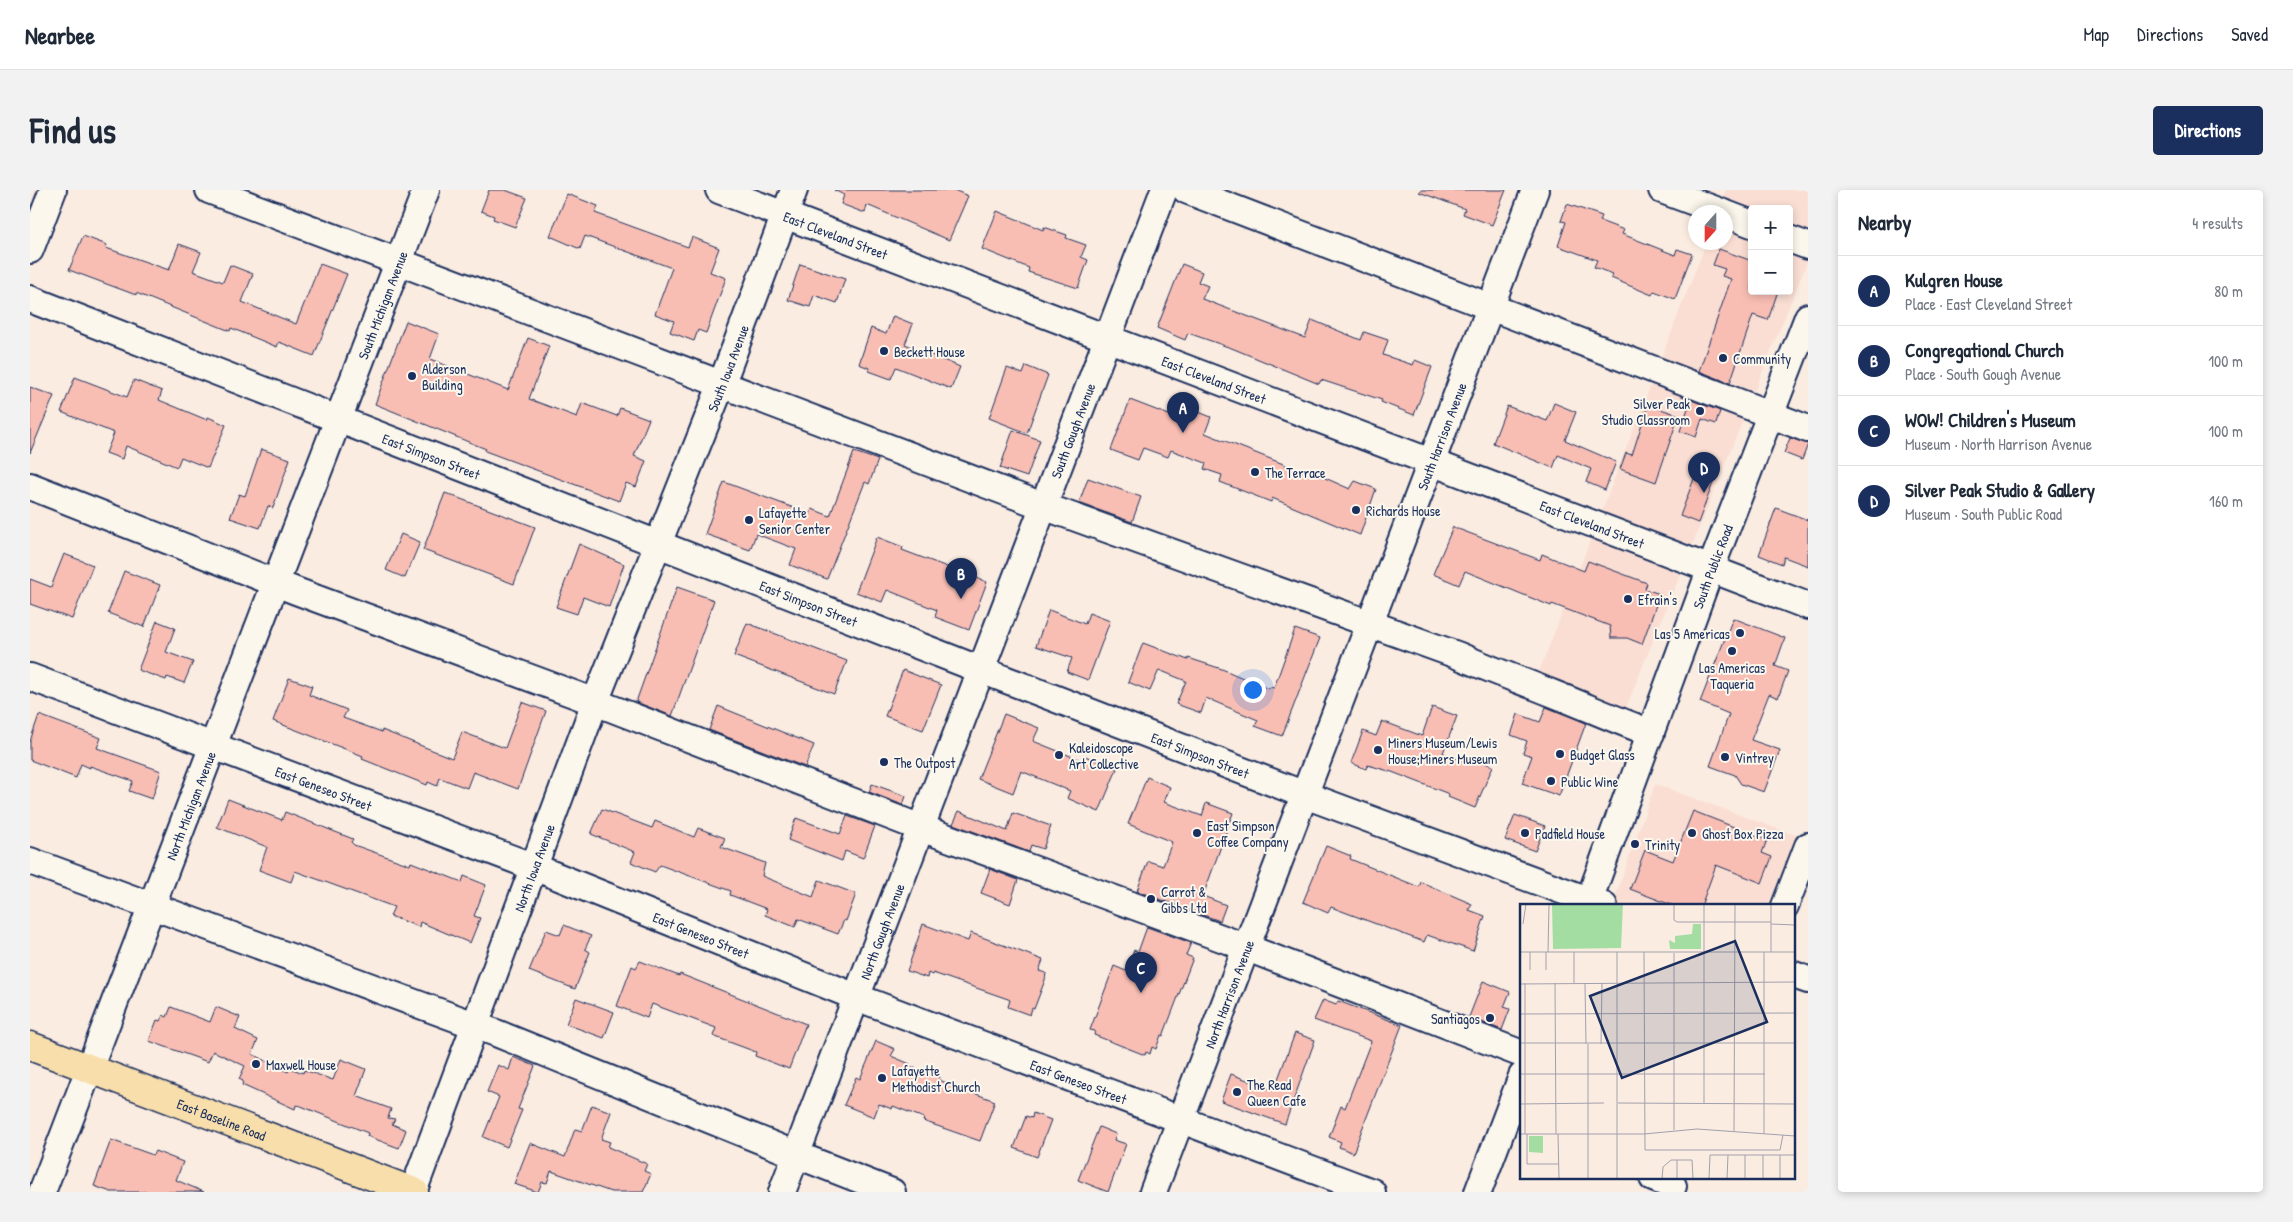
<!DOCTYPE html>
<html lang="en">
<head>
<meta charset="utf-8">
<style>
	body { margin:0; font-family:"Patrick Hand",sans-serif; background:#f2f2f3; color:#1f2937 }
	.controls { position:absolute; right:15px; top:15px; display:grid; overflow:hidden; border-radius:5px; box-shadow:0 2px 8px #0003 }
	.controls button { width:45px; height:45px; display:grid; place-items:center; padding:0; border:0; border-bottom:1px solid #e0e1e3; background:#fff; color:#1f2937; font:25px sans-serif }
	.compass { position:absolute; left:1658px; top:15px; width:45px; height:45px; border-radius:50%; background:#fff; box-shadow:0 2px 8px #0003; rotate:201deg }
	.you { position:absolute; left:1222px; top:499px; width:18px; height:18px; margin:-12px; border:4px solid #fff; border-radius:50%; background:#1a73e8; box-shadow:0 0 0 8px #1a73e833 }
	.badge { display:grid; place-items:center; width:32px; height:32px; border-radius:50%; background:#1b2f5e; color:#fff; font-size:16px; font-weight:700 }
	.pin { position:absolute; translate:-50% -41px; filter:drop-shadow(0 1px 2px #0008) }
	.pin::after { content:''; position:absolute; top:26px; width:18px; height:15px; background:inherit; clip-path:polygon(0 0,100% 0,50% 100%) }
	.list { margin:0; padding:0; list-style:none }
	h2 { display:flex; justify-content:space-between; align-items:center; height:65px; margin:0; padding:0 20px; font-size:21px }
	h2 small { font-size:16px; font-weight:400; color:#747a83 }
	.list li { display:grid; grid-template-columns:32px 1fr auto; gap:15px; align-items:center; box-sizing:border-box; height:70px; padding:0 20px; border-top:1px solid #e0e1e3 }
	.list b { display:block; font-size:19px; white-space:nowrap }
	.list p { margin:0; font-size:16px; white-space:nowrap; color:#747a83 }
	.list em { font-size:16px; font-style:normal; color:#747a83 }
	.map { position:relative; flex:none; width:1778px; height:1002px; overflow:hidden; border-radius:5px }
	header { display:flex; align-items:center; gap:30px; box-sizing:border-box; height:70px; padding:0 25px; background:#fff; border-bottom:1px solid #e0e1e3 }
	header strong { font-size:24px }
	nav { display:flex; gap:28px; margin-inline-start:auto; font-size:18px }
	.intro { display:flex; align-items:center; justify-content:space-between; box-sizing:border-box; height:120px; padding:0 30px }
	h1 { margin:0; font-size:35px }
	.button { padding:12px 22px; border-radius:5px; background:#1b2f5e; color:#fff; font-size:18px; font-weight:700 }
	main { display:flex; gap:30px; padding:0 30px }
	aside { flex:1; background:#fff; border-radius:5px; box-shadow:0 2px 8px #0003 }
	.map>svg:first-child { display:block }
	.built { fill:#faded3; fill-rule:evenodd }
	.building { fill:#f9beb3; stroke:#1b2f5e }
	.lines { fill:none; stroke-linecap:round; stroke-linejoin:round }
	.minor-casing { stroke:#1b2f5e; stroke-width:30 }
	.major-casing { stroke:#1b2f5e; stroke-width:31 }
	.minor { stroke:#fbf7ec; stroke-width:26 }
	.major { stroke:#f8deab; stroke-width:28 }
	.poi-dot { fill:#1b2f5e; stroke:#fbf7ec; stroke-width:2 }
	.labels { text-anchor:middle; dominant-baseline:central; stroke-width:4; stroke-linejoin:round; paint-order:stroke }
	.street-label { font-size:14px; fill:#1b2f5e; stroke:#fbf7ec }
	.poi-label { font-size:14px; fill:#1b2f5e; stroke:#fbf7ec; text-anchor:start }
	.inset-road { fill:none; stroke:#a1a0ad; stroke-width:1 }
	.view { fill:#1b2f5e; fill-opacity:0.15; stroke:#1b2f5e; stroke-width:2.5 }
	.inset-edge { fill:none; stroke:#1b2f5e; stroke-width:2.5 }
</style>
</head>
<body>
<header>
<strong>Nearbee</strong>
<nav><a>Map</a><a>Directions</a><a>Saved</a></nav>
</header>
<div class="intro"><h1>Find us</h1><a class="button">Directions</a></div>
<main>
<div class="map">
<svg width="1778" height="1002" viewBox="0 0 1778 1002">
	<rect width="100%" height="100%" fill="#fbece1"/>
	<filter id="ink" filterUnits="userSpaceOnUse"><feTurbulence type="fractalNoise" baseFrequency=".02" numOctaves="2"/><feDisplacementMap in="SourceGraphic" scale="10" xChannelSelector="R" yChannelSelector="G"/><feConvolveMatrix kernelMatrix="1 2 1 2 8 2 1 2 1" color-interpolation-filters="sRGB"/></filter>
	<g filter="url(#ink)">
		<!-- built -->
		<path class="built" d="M1696 0H1778V70L1593 525 1505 492 1676 53 1696 52V22H1687ZM1722 19H1759V101H1722Z
			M1625 594 1776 649 1750 716H1582Z"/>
		<!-- building -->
		<path class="building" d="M459 0H475L497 8 485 37 463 29 464 26 451 21Z
			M804 0H924L938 6 919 50 837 15 835 23 811 14 814 5Z
			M1390 0H1476L1462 35 1433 24 1435 19 1389 2Z
			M537 4 568 16 565 23 658 57 662 47 689 58 680 82 696 88 676 143 668 140 664 151 640 142 644 131 625 124 642 78 555 46 550 59 520 46Z
			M1537 14 1572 26 1570 31 1594 40 1592 44 1645 65 1647 59 1662 64 1645 109 1624 101 1622 105 1581 88 1582 84 1564 77 1567 70 1528 56 1536 32 1531 31Z
			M967 21 1013 40 1014 37 1037 45 1036 48 1056 55 1051 67 1058 70 1048 98 998 82 999 78 952 59Z
			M53 46 77 55 76 58 139 80 149 54 171 62 163 81 193 92 200 75 223 84 212 112 266 134 290 74 317 84 284 166 249 152 247 157 201 138 200 141 106 103V105L39 80Z
			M1689 59 1722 71V101H1748L1738 130 1723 125 1700 193 1669 181 1701 89 1692 86 1695 79 1683 75Z
			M770 74 815 89 807 113 784 105 780 117 758 110Z
			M1152 74 1172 82 1168 92 1178 96 1172 109 1275 148 1282 130 1331 150 1334 142 1358 150 1353 165 1383 175 1385 170 1402 177 1384 225 1351 212 1352 210 1291 190 1289 194 1204 159 1158 143 1155 150 1127 138Z
			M863 126 883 134 875 154 930 177 921 199 866 177 861 189 839 181V178L829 174 841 138 856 144Z
			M376 131 409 144 400 169 478 200 498 148 519 156 499 209 547 227 552 213 587 226 590 218 619 229 604 266 616 271 606 297 596 293 589 311 455 261 456 259 345 214Z
			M996 176 1018 185 997 243 959 228 977 178 993 184Z
			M45 187 97 207 104 190 132 201 129 210 177 230 178 227 196 235 178 278 151 267 147 277 96 256 92 269 76 263 84 243 31 222Z
			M0 197 24 206 0 263Z
			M1100 210 1139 225 1144 212 1181 227 1175 243 1276 283 1277 280 1320 299 1325 291 1346 299 1330 345 1242 308 1241 312 1190 292 1192 285 1174 279 1176 273 1141 260 1138 267 1113 258 1108 270 1081 260Z
			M1661 210 1690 221 1686 234 1672 229 1666 247 1650 241Z
			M1524 213 1546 222 1535 250 1586 272 1575 300 1556 292 1561 279 1528 265 1523 278 1463 253 1477 216 1517 231Z
			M1618 215 1649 225 1626 292 1590 279 1596 263 1602 265Z
			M983 240 1010 250 997 287 970 278Z
			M1760 248 1778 254 1772 270 1754 263Z
			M231 259 260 269 243 318 238 316 230 338 200 328 209 304 215 306Z
			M824 262 848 270 839 294 835 292 797 389 760 375 766 359 726 344 720 360 675 344 694 292 780 324 782 319 800 326Z
			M1671 270 1689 277 1668 333 1650 326Z
			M1058 288 1111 307 1102 332 1049 313Z
			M415 303 505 337 484 394 393 360Z
			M1746 318 1778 330V376L1754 367 1752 374 1729 365Z
			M1423 337 1510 370 1512 364 1554 381 1558 371 1617 393 1615 399 1630 404 1612 454 1597 448H1581L1580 436 1522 414 1521 416 1435 381 1429 395 1403 384Z
			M371 344 390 352 375 388 356 380Z
			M847 347 873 357 872 360 957 392 939 440 905 427 907 420 857 400 852 412 826 402Z
			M549 354 594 374 579 417 553 407 547 424 526 417Z
			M34 364 63 375 42 429 0 414V389L21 397Z
			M94 381 130 395 114 437 78 423Z
			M647 397 684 410 642 526 606 512Z
			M1019 420 1055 434 1059 423 1080 431 1058 490 1037 482 1042 468 1006 456Z
			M1703 428 1755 448 1745 476 1758 481 1748 508 1739 504 1721 550 1750 560 1734 602 1711 594 1705 585 1680 576 1699 524 1670 512Z
			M127 431 145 438 136 462 163 472 154 493 137 487 136 490 108 480Z
			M717 433 817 471 804 504 704 466Z
			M1265 439 1290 448 1252 546 1225 536 1228 530 1176 508 1171 523 1146 514 1156 491 1129 480 1120 501 1098 492 1113 453 1158 470V468L1192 479 1239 499 1240 497 1244 498Z
			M873 480 911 495 893 540 855 526Z
			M259 488 282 496 279 505 317 520 313 528 352 542V540L422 568 432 542 475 558 492 512 516 521 488 599 443 582 437 598 410 588 407 596 398 592 397 595 332 569 333 566 243 531Z
			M688 516 784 555 775 577 679 540Z
			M1402 517 1427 526 1413 563 1443 575 1445 569 1463 576 1445 618 1418 607 1419 604 1362 582 1338 575 1336 579 1321 573 1333 541 1346 546 1352 531 1392 546Z
			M1516 517 1556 533 1529 606 1492 593 1502 566 1493 563 1497 551 1481 545 1488 524 1510 532Z
			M974 524 1009 538 1003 551 1053 571 1055 566 1087 579 1069 622 1037 608 1040 601 991 581 983 603 948 589Z
			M9 525 71 548 67 558 131 581 122 609 99 601 103 591 60 576V578L51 574 46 588 0 570V551Z
			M1117 587 1140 597 1134 612 1172 626 1176 613 1203 623 1173 706 1196 715 1190 731 1107 701 1118 671 1133 676 1142 652 1098 634Z
			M842 594 876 606 873 615 839 602Z
			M198 609 252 630 255 622 323 649 321 652 324 655 380 675 381 672 432 692 434 686 456 695 444 726 450 728 440 753 390 732 389 737 360 726 364 717 265 681 261 692 229 680 237 657 187 637Z
			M572 619 622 638 625 631 664 647 668 638 695 648 691 657 735 673 732 686 783 707 789 690 826 704 816 731 814 730 808 744 768 729 765 737 735 725 737 719 700 705 701 701 630 675 625 682 601 672 605 662 561 644Z
			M929 621 977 641 983 623 1021 636 1013 659 1001 655 999 662 923 634Z
			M1663 621 1737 650 1732 663 1742 667 1732 693 1686 675 1671 716H1644L1600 699 1615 660 1643 671Z
			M1485 625 1515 636 1505 661 1475 650Z
			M817 626 845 636 833 668 815 661 812 671 758 650 766 628 810 644Z
			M1296 656 1321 666 1320 669 1389 697 1391 692 1442 714 1439 720 1455 726 1443 761 1397 745 1394 752 1301 717 1298 723 1273 712Z
			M960 679 988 690 980 714 951 703Z
			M893 734 938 751 941 743 1013 770 1009 781 1016 783 1015 790 1004 819 1002 818 1000 825 978 817 980 810 978 809 903 783 902 785 898 783 897 788 877 781Z
			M534 735 561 746 555 759 560 762 545 799 499 781 516 740 530 745Z
			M1117 737 1161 753 1156 765 1163 768 1133 846 1131 845 1126 859 1122 857 1120 864 1116 862 1115 865 1064 845 1065 841 1060 840 1084 776 1096 781 1104 760 1108 762Z
			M610 771 649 786 650 784 776 834 759 879 725 866 726 862 683 846 686 838 622 814 617 828 587 816 602 776 606 778Z
			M1453 791 1480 802 1474 817 1480 819 1472 840 1439 827Z
			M546 808 584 822 574 848 536 834Z
			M1293 810 1306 815 1308 811 1372 835 1323 963 1309 957 1311 952 1299 947 1311 916 1315 918 1341 851 1284 830Z
			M141 817 180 832 186 817 210 827 205 839 228 850 222 864 258 882 260 878 273 883 274 880 303 890 311 869 336 879 326 906 361 919 358 928 365 929 362 934 376 940 369 958 337 946 338 943 271 916 266 915 265 919 212 895 213 891 209 889 215 876 183 861 178 872 119 851 127 830 130 831 133 825 137 827Z
			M1265 843 1285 850 1255 934 1191 911 1201 884 1244 900Z
			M846 851 865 859 861 866 880 874 879 876 910 887 909 890 965 911 950 951 893 931 894 928 863 916 862 919 849 914 844 927 814 915 826 887 830 889Z
			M483 867 505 876 488 919 492 920 477 957 453 947 469 907 457 902 468 875 479 880Z
			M562 915 581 922 571 949 580 952 578 957 617 974 614 981 621 984 613 1002H581L521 981 517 993 512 992 508 1002 484 994 500 953 535 967 545 939 552 941Z
			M1003 923 1021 930 1007 967 984 958 996 926 1002 928Z
			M1069 937 1086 944 1084 950 1096 954 1078 1002 1048 990Z
			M81 950 123 965 125 961 153 972 146 990 174 1002H81L64 996Z"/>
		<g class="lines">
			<defs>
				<g id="minor">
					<path d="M179 0 1013 316 1427 465C1459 479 1492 491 1524 504 1557 517 1588 531 1621 543"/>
					<path id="s1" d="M689 0 1778 416"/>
					<path d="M1156 0 1778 239"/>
					<path d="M1632 0 1691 22"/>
					<path d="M1696 24 1722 34"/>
					<path d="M1759 49 1778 56"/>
					<path d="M0 60 23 0"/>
					<path id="s2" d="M0 109 951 480 1275 605 1574 716"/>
					<path d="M0 296 266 401 565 512 891 638 1194 749 1492 864"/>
					<path id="s3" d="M0 487 504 677 826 807 1342 1002"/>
					<path d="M0 671 466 843 767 965 862 1002"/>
					<path id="s4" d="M1557 716 1681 378 1778 127"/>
					<path d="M1755 716 1778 656"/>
					<path d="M1764 785 1778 790"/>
					<path d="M1623 988 1643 996"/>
					<path id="s5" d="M12 1002 396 0"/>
					<path id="s6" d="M383 1002 565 512 692 193 764 0"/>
					<path id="s7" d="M752 1002 1134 0"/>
					<path id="s8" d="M1123 1002 1505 0"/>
					<path d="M1448 1002 1492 886"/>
				</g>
				<g id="major">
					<path id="s9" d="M0 856 384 1002"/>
				</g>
			</defs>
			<!-- minor casing -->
			<use href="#minor" class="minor-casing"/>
			<!-- major casing -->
			<use href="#major" class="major-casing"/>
			<!-- minor -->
			<use href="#minor" class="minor"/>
			<!-- major -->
			<use href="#major" class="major"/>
		</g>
	</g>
	<!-- markers -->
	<g class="poi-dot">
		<circle cx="854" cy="161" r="5"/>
		<circle cx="1693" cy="168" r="5"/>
		<circle cx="382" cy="186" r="5"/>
		<circle cx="1670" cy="221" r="5"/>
		<circle cx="1225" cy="282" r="5"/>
		<circle cx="1326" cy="320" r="5"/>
		<circle cx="719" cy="330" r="5"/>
		<circle cx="1598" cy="409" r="5"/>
		<circle cx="1710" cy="443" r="5"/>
		<circle cx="1702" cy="461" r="5"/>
		<circle cx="1348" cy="560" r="5"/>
		<circle cx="1530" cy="564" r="5"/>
		<circle cx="1029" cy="565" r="5"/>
		<circle cx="1695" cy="567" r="5"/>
		<circle cx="854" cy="572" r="5"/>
		<circle cx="1521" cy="591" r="5"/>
		<circle cx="1167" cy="643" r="5"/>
		<circle cx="1495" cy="643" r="5"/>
		<circle cx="1662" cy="643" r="5"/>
		<circle cx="1605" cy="654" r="5"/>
		<circle cx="1121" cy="709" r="5"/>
		<circle cx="1460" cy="828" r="5"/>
		<circle cx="226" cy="874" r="5"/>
		<circle cx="852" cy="888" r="5"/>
		<circle cx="1207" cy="902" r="5"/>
	</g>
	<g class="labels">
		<!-- street labels -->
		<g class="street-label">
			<text stroke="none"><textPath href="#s1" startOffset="125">East Cleveland Street</textPath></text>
			<text stroke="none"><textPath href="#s5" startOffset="950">South Michigan Avenue</textPath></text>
			<text stroke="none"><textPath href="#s6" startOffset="882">South Iowa Avenue</textPath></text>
			<text stroke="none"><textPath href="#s1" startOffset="530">East Cleveland Street</textPath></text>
			<text stroke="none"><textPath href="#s7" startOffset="815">South Gough Avenue</textPath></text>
			<text stroke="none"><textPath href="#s8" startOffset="809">South Harrison Avenue</textPath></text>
			<text stroke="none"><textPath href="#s2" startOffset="431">East Simpson Street</textPath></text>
			<text stroke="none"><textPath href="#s1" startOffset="935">East Cleveland Street</textPath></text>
			<text stroke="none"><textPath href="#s4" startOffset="362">South Public Road</textPath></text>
			<text stroke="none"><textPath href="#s2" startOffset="836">East Simpson Street</textPath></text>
			<text stroke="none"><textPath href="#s2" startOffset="1256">East Simpson Street</textPath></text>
			<text stroke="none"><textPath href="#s3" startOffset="314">East Geneseo Street</textPath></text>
			<text stroke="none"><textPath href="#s5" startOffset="414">North Michigan Avenue</textPath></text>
			<text stroke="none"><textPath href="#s6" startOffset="346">North Iowa Avenue</textPath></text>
			<text stroke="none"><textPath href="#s7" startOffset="279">North Gough Avenue</textPath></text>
			<text stroke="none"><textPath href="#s3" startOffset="719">East Geneseo Street</textPath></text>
			<text stroke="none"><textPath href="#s8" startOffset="212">North Harrison Avenue</textPath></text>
			<text stroke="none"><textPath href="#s3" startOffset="1124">East Geneseo Street</textPath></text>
			<text stroke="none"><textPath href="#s9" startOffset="205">East Baseline Road</textPath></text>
		</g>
		<!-- poi labels -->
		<g class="poi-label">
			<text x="864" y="161">Beckett House</text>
			<text x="1703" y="168">Community</text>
			<text x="392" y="178">Alderson<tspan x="392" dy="16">Building</tspan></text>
			<text x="1660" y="213" text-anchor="end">Silver Peak<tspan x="1660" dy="16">Studio Classroom</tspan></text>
			<text x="1235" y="282">The Terrace</text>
			<text x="1336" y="320">Richards House</text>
			<text x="729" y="322">Lafayette<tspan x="729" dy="16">Senior Center</tspan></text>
			<text x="1608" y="409">Efrain's</text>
			<text x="1700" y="443" text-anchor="end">Las 5 Americas</text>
			<text x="1702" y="477" text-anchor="middle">Las Americas<tspan x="1702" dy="16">Taqueria</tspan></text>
			<text x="1358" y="552">Miners Museum/Lewis<tspan x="1358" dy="16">House;Miners Museum</tspan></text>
			<text x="1039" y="557">Kaleidoscope<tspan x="1039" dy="16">Art Collective</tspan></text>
			<text x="1540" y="564">Budget Glass</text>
			<text x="1705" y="567">Vintrey</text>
			<text x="864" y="572">The Outpost</text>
			<text x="1531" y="591">Public Wine</text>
			<text x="1177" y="635">East Simpson<tspan x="1177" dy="16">Coffee Company</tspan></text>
			<text x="1505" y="643">Padfield House</text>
			<text x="1672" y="643">Ghost Box Pizza</text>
			<text x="1615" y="654">Trinity</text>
			<text x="1131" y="701">Carrot &amp;<tspan x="1131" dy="16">Gibbs Ltd</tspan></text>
			<text x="1450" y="828" text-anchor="end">Santiagos</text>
			<text x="236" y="874">Maxwell House</text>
			<text x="862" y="880">Lafayette<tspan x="862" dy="16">Methodist Church</tspan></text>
			<text x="1217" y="894">The Read<tspan x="1217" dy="16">Queen Cafe</tspan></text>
		</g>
	</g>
	<!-- overview -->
	<g transform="translate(1490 714)">
		<rect width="275" height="275" fill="#fbece1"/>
		<path d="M32 0H103L101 44 33 45ZM173 20H181V45H150L149 36 155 39V32L172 30ZM9 232H23V249L9 248Z" fill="#a4dda2"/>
		<path class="inset-road" d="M154 0V16L157 18H251M184 0V200M3 20 6 0M251 20 275 21M0 48H275M10 48V66M26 48V66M28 48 29 0M97 48V275M124 48 125 246H260L263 231M251 48V0M154 49V226M5 79V230M35 79 36 230M54 79V48M65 79 66 140M0 80 275 78M0 110 275 109M0 139H275M68 140V275M81 140 82 79M0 170H245M98 199 275 200M0 200 84 199M214 227 215 0M0 230H124L177 225 275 232M7 230V260H39M38 230 39 275M244 230V48M225 251V275M157 256V275M142 275 143 263 151 256H172L173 275M189 275 190 251H275M207 275 208 251M243 275V251M260 275V251"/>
		<path class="view" d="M215 37 247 118 102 174 70 92Z"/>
		<rect width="275" height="275" class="inset-edge"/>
	</g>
</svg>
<div class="controls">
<button>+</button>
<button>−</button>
</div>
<svg class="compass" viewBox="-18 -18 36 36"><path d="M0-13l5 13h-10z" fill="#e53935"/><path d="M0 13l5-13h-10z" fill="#747a83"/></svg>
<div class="you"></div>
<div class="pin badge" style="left:1153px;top:243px">A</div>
<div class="pin badge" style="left:931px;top:409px">B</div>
<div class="pin badge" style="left:1111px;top:803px">C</div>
<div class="pin badge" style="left:1674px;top:303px">D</div>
</div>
<aside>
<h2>Nearby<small>4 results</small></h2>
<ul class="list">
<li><span class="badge">A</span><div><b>Kulgren House</b><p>Place · East Cleveland Street</p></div><em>80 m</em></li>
<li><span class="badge">B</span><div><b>Congregational Church</b><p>Place · South Gough Avenue</p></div><em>100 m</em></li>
<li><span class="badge">C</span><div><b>WOW! Children's Museum</b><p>Museum · North Harrison Avenue</p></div><em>100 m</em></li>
<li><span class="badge">D</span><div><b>Silver Peak Studio &amp; Gallery</b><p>Museum · South Public Road</p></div><em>160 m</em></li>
</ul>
</aside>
</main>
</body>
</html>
